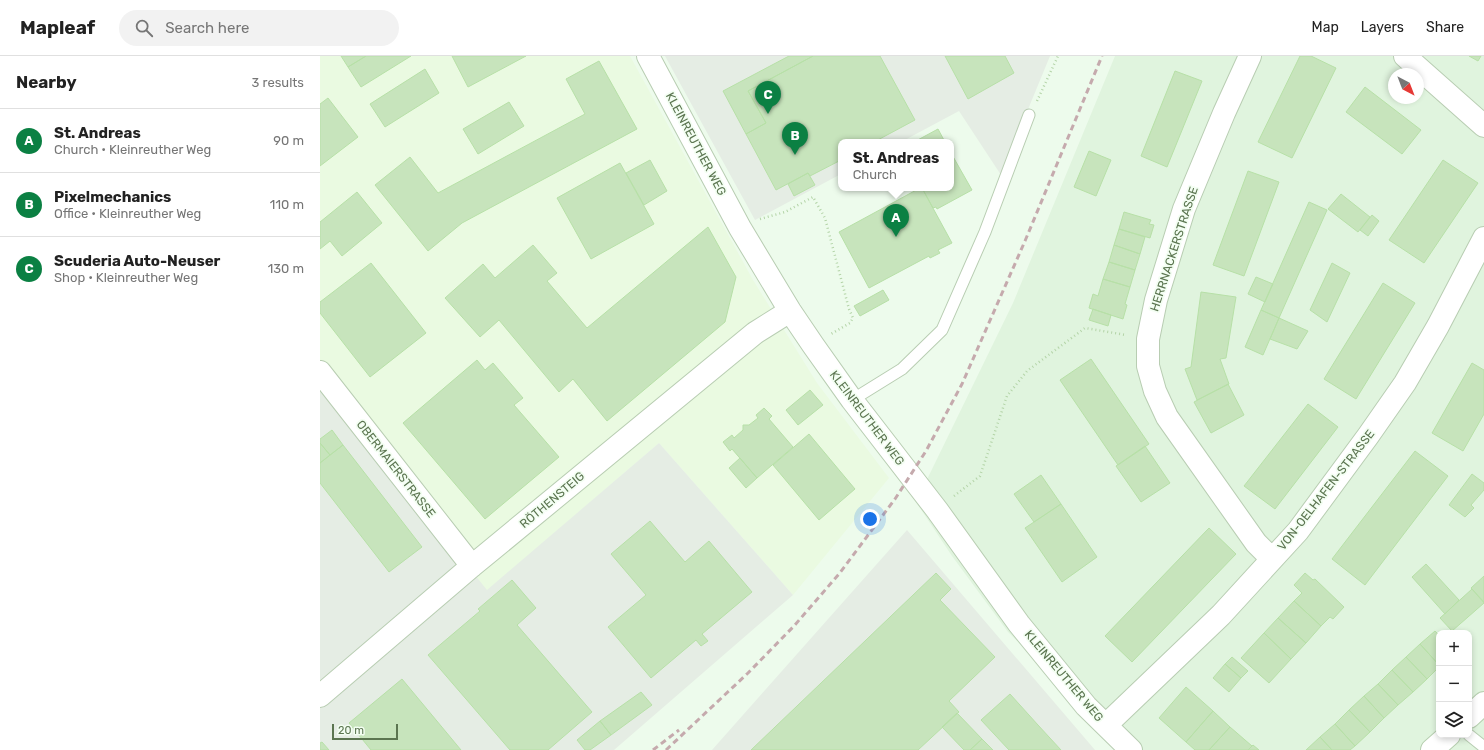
<!DOCTYPE html>
<html lang="en">
<head>
<meta charset="utf-8">
<style>
	body { margin:0; font-family:Rubik,sans-serif; background:#f2f2f2; color:#222 }
	.controls { position:absolute; right:12px; bottom:12px; display:grid; overflow:hidden; border-radius:8px; box-shadow:0 2px 6px #0003 }
	.controls button { width:36px; height:36px; display:grid; place-items:center; padding:0; border:0; border-bottom:1px solid #e0e0e0; background:#fff; color:#222; font:20px sans-serif }
	.compass { position:absolute; left:1068px; top:12px; width:36px; height:36px; border-radius:50%; background:#fff; box-shadow:0 2px 6px #0003; rotate:138deg }
	.scale { position:absolute; left:12px; bottom:10px; width:66px; box-sizing:border-box; padding-left:4px; border:2px solid #5b7550; border-top:0; font-size:11px; line-height:14px; white-space:nowrap; color:#5b7550; -webkit-text-stroke:3px #f3fef2; paint-order:stroke }
	.you { position:absolute; left:550px; top:463px; width:14px; height:14px; margin:-10px; border:3px solid #fff; border-radius:50%; background:#1a73e8; box-shadow:0 0 0 6px #1a73e833 }
	.badge { display:grid; place-items:center; width:26px; height:26px; border-radius:50%; background:#0b8043; color:#fff; font-size:13px; font-weight:700 }
	.pin { position:absolute; translate:-50% -33px; filter:drop-shadow(0 1px 2px #0008) }
	.pin::after { content:''; position:absolute; top:21px; width:14px; height:12px; background:inherit; clip-path:polygon(0 0,100% 0,50% 100%) }
	.popup { position:absolute; left:518px; top:83px; width:116px; height:52px; box-sizing:border-box; display:grid; place-content:center; border-radius:8px; background:#fff; filter:drop-shadow(0 1px 3px #0005); font-size:13px; white-space:nowrap; color:#767676 }
	.popup b { font-size:15px; color:#222 }
	.popup::after { content:''; position:absolute; left:50%; top:100%; margin-left:-8px; border:8px solid transparent; border-top-color:#fff }
	.list { margin:0; padding:0; list-style:none }
	h2 { display:flex; justify-content:space-between; align-items:center; height:52px; margin:0; padding:0 16px; font-size:17px }
	h2 small { font-size:13px; font-weight:400; color:#767676 }
	.list li { display:grid; grid-template-columns:26px 1fr auto; gap:12px; align-items:center; box-sizing:border-box; height:64px; padding:0 16px; border-top:1px solid #e0e0e0 }
	.list b { display:block; font-size:15px; white-space:nowrap }
	.list p { margin:0; font-size:13px; white-space:nowrap; color:#767676 }
	.list em { font-size:13px; font-style:normal; color:#767676 }
	.icon { flex:none; width:22px; height:22px; fill:none; stroke:currentColor; stroke-width:2; stroke-linecap:round; stroke-linejoin:round }
	.map { position:relative; flex:none; width:1164px; height:694px; overflow:hidden }
	header { display:flex; align-items:center; gap:24px; box-sizing:border-box; height:56px; padding:0 20px; background:#fff; border-bottom:1px solid #e0e0e0 }
	header strong { font-size:19px }
	nav { display:flex; gap:22px; margin-inline-start:auto; font-size:14px }
	.search { width:280px; height:36px; background:#f2f2f2; display:flex; align-items:center; gap:10px; box-sizing:border-box; padding:0 14px; border-radius:22px; color:#767676; font-size:15px }
	main { display:flex }
	aside { flex:1; background:#fff }
	.map>svg:first-child { display:block }
	.residential { fill:#e0f4de; fill-rule:evenodd }
	.commercial { fill:#eafae1 }
	.industrial { fill:#e5ede4 }
	.building { fill:#c7e4bc; stroke:#b7e0a7 }
	.lines { fill:none; stroke-linecap:round; stroke-linejoin:round }
	.lane-casing { stroke:#b8cdb2; stroke-width:13 }
	.street-casing { stroke:#b8cdb2; stroke-width:24 }
	.secondary-casing { stroke:#b7cfb0; stroke-width:24 }
	.path { stroke:#b4d4a8; stroke-width:2.5; stroke-dasharray:1 3; stroke-linecap:butt }
	.lane { stroke:#fff; stroke-width:11 }
	.street { stroke:#fff; stroke-width:22 }
	.secondary { stroke:#fff; stroke-width:22 }
	.rail { stroke:#c5aaad; stroke-width:3; stroke-dasharray:6 4; stroke-linecap:butt }
	.labels { text-anchor:middle; dominant-baseline:central; stroke-width:3.5; stroke-linejoin:round; paint-order:stroke }
	.street-label { font-size:12px; fill:#5b7550; stroke:#f3fef2 }
</style>
</head>
<body>
<header>
<strong>Mapleaf</strong>
<div class="search"><svg class="icon" aria-label="search" viewBox="0 0 24 24"><circle cx="10" cy="10" r="6"/><path d="M15 15l6 6"/></svg>Search here</div>
<nav><a>Map</a><a>Layers</a><a>Share</a></nav>
</header>
<main>
<aside>
<h2>Nearby<small>3 results</small></h2>
<ul class="list">
<li><span class="badge">A</span><div><b>St. Andreas</b><p>Church · Kleinreuther Weg</p></div><em>90 m</em></li>
<li><span class="badge">B</span><div><b>Pixelmechanics</b><p>Office · Kleinreuther Weg</p></div><em>110 m</em></li>
<li><span class="badge">C</span><div><b>Scuderia Auto-Neuser</b><p>Shop · Kleinreuther Weg</p></div><em>130 m</em></li>
</ul>
</aside>
<div class="map">
<svg width="1164" height="694" viewBox="0 0 1164 694">
	<rect width="100%" height="100%" fill="#edfbec"/>
	<!-- residential -->
	<path class="residential" d="M795 0H1164V694H804L758 644 688 576 632 500 596 446 693 247ZM1074 18H1098V42H1074ZM1119 577H1149V679H1119Z"/>
	<!-- commercial -->
	<path class="commercial" d="M0 0H310L433 224 497 327 569 422 473 539 339 387 167 535 0 326Z"/>
	<!-- industrial -->
	<path class="industrial" d="M345 0H730L681 119 639 55 581 86H521V118L435 164Z
		M0 326 167 534 339 387 473 539 294 694H0Z
		M587 474 775 694H392Z"/>
	<!-- building -->
	<path class="building" d="M21 0H46L28 11Z
		M46 0H91L41 31 28 11Z
		M132 0H206L148 31Z
		M469 0H493L428 35 446 67 426 78 403 35Z
		M493 0H560L595 64 554 86H521V104L490 120 488 117 456 134 426 78 446 67 428 35Z
		M625 0H685L694 17 648 43Z
		M980 0H991L1016 12 972 102 938 86Z
		M1149 0H1161L1158 5Z
		M279 5 317 73 142 167 108 195 55 129 90 101 118 137 265 58 246 23Z
		M105 13 119 37 65 71 50 48Z
		M855 15 882 25 847 111 821 100Z
		M1045 31 1101 74 1082 98 1026 56Z
		M8 42 38 81 0 110V48Z
		M189 46 204 70 158 98 143 73Z
		M618 73 625 86H594Z
		M769 95 791 104 776 140 754 131Z
		M631 97 652 134 617 153 616 151 613 152 602 132H631Z
		M330 104 347 135 324 149 306 117Z
		M1123 104 1158 127 1104 207 1069 184Z
		M300 107 334 168 271 203 237 142Z
		M928 115 959 126 924 220 893 209Z
		M488 117 495 129 474 140 468 128Z
		M600 132H602L632 187 618 194 620 197 610 202 609 200 549 232 519 176Z
		M37 136 62 167 22 200 10 185 0 193V166Z
		M1021 138 1050 161 1038 176 1008 153Z
		M989 146 1007 154 959 262 941 254Z
		M804 156 831 164 829 168 834 169 830 182 799 173Z
		M1052 159 1059 165 1048 180 1040 174Z
		M388 171 416 221 405 266 287 365 253 323 239 336 179 264 160 281 125 242 163 208 175 222 213 189 237 217 227 225 267 272Z
		M799 173 825 181 820 198 794 189Z
		M794 189 820 198 815 214 789 206Z
		M789 206 815 214 810 231 783 223Z
		M51 207 106 277 50 321 0 257V246Z
		M1012 207 1030 217 1007 266 990 254Z
		M936 221 953 228 945 246 928 238Z
		M783 223 810 231 805 248 807 249 803 263 769 252 773 238 778 240Z
		M1063 227 1095 247 1036 343 1004 323Z
		M563 234 569 244 540 260 534 250Z
		M881 236 916 241 906 302 900 303 909 328 877 344 865 313 871 311Z
		M773 253 791 259 788 270 769 264Z
		M941 254 959 262 943 299 925 291Z
		M959 262 988 275 977 293 950 283Z
		M771 303 829 388 798 409 740 324Z
		M157 304 165 314 173 307 203 342 194 349 239 401 165 463 83 367Z
		M1152 307 1164 314V358L1143 395 1112 377Z
		M908 328 924 359 891 377 874 346Z
		M490 334 503 349 478 369 466 354Z
		M988 348 1018 371 955 453 924 430Z
		M444 352 452 360 449 363 473 391 437 422 412 393 410 395 403 386 412 379 414 382 423 374V369H429L438 362 436 359Z
		M12 374 23 389 10 399 0 387V383Z
		M489 378 535 433 499 464 453 409Z
		M0 387 10 399 0 407Z
		M23 389 102 491 69 516 0 427V407Z
		M825 390 850 427 821 446 796 410Z
		M1095 395 1128 420 1045 529 1012 503Z
		M420 402 437 422 426 432 409 412Z
		M1152 418 1164 427V434L1151 449 1154 452 1145 461 1129 449Z
		M721 419 741 448 714 466 694 438Z
		M741 448 777 501 742 526 705 472Z
		M330 465 365 506 389 485 432 536 382 578 388 585 381 590 376 584 331 622 288 571 326 539 291 498Z
		M889 472 916 498 812 606 785 580Z
		M1106 508 1139 544 1125 558 1092 521Z
		M616 517 631 533 620 544 675 601 629 645 639 656 598 694H431Z
		M985 517 993 524 995 523 1024 551 1013 563 1010 561 1001 570 974 545 982 537 974 529Z
		M1164 520V546L1151 532Z
		M192 524 216 552 197 569 272 656 228 694H190L108 599 160 555 158 553Z
		M1152 533 1164 547 1132 575 1120 562Z
		M974 545 1001 570 986 587 958 562Z
		M958 562 986 587 971 603 944 577Z
		M1115 575 1119 579V609L1100 588Z
		M944 577 971 603 949 627 921 602Z
		M1100 588 1119 609V611L1107 623 1086 601Z
		M912 601 928 615 921 622 905 608Z
		M1086 601 1107 623 1093 636 1072 614Z
		M905 608 921 622 909 636 893 622Z
		M1072 614 1093 636 1078 649 1058 628Z
		M82 623 141 694H51L29 667Z
		M1058 628 1078 649 1064 662 1044 640Z
		M866 631 893 655 866 686 839 662Z
		M321 636 332 649 291 679 280 665Z
		M690 638 718 669 741 694H689L661 664Z
		M1044 640 1064 662 1050 676 1029 654Z
		M1029 654 1050 676 1035 690 1015 668Z
		M893 655 910 671 889 694H875L866 686Z
		M637 657 662 683 650 694H644L622 671Z
		M280 665 291 679 270 694H265L257 684Z
		M1015 668 1035 690 1030 694H1012L1000 681Z
		M910 671 932 690 928 694H889Z
		M1000 681 1012 694H986Z
		M662 683 673 694H650Z
		M2 686 9 694H0V687Z
		M933 689 939 694H928Z"/>
	<g class="lines">
		<defs>
			<path id="lane" d="M532 344 582 313 622 274 665 176 709 59
				M1149 679 1164 691"/>
			<path id="street" d="M328 0 420 172 470 255 493 289 532 344 617 454 699 568 766 650 811 694
				M930 0 904 57 864 153 836 244 828 283V310L835 335 847 361 936 487 952 503
				M1085 0 1164 70
				M0 316 152 510
				M0 640 152 510 435 277 470 255
				M786 669 901 559 978 475 1048 380 1085 327 1118 270 1164 182"/>
			<path id="secondary" d="M1149 661 1164 647
				M1112 694 1129 679"/>
		</defs>
		<!-- lane casing -->
		<use href="#lane" class="lane-casing"/>
		<!-- street casing -->
		<use href="#street" class="street-casing"/>
		<!-- secondary casing -->
		<use href="#secondary" class="secondary-casing"/>
		<!-- path -->
		<path class="path" d="M717 45 738 0
			M440 163 465 156 493 141 505 162 529 253 533 262 530 267 511 278
			M634 440 660 420 687 340 707 315 765 272 806 279"/>
		<!-- lane -->
		<use href="#lane" class="lane"/>
		<!-- street -->
		<use href="#street" class="street"/>
		<!-- secondary -->
		<use href="#secondary" class="secondary"/>
		<!-- rail -->
		<path class="rail" d="M333 694 359 674
			M346 694 428 617 474 570 519 518 575 443 606 395 642 328 705 185 782 0"/>
	</g>
	<g class="labels">
		<!-- street labels -->
		<g class="street-label">
			<text transform="translate(376 88) rotate(62)">KLEINREUTHER WEG</text>
			<text transform="translate(854 193) rotate(-72)">HERRNACKERSTRASSE</text>
			<text transform="translate(547 362) rotate(53)">KLEINREUTHER WEG</text>
			<text transform="translate(76 413) rotate(52)">OBERMAIERSTRASSE</text>
			<text transform="translate(1006 434) rotate(-52)">VON-OELHAFEN-STRASSE</text>
			<text transform="translate(232 444) rotate(-40)">RÖTHENSTEIG</text>
			<text transform="translate(744 620) rotate(50)">KLEINREUTHER WEG</text>
		</g>
	</g>
</svg>
<div class="controls">
<button>+</button>
<button>−</button>
<button><svg class="icon" aria-label="layers" viewBox="0 0 24 24"><path d="M12 4l9 5-9 5-9-5zM3 14l9 5 9-5"/></svg></button>
</div>
<svg class="compass" viewBox="-18 -18 36 36"><path d="M0-13l5 13h-10z" fill="#e53935"/><path d="M0 13l5-13h-10z" fill="#767676"/></svg>
<div class="scale">20 m</div>
<div class="you"></div>
<div class="pin badge" style="left:576px;top:181px">A</div>
<div class="popup"><b>St. Andreas</b>Church</div>
<div class="pin badge" style="left:475px;top:99px">B</div>
<div class="pin badge" style="left:448px;top:58px">C</div>
</div>
</main>
</body>
</html>
